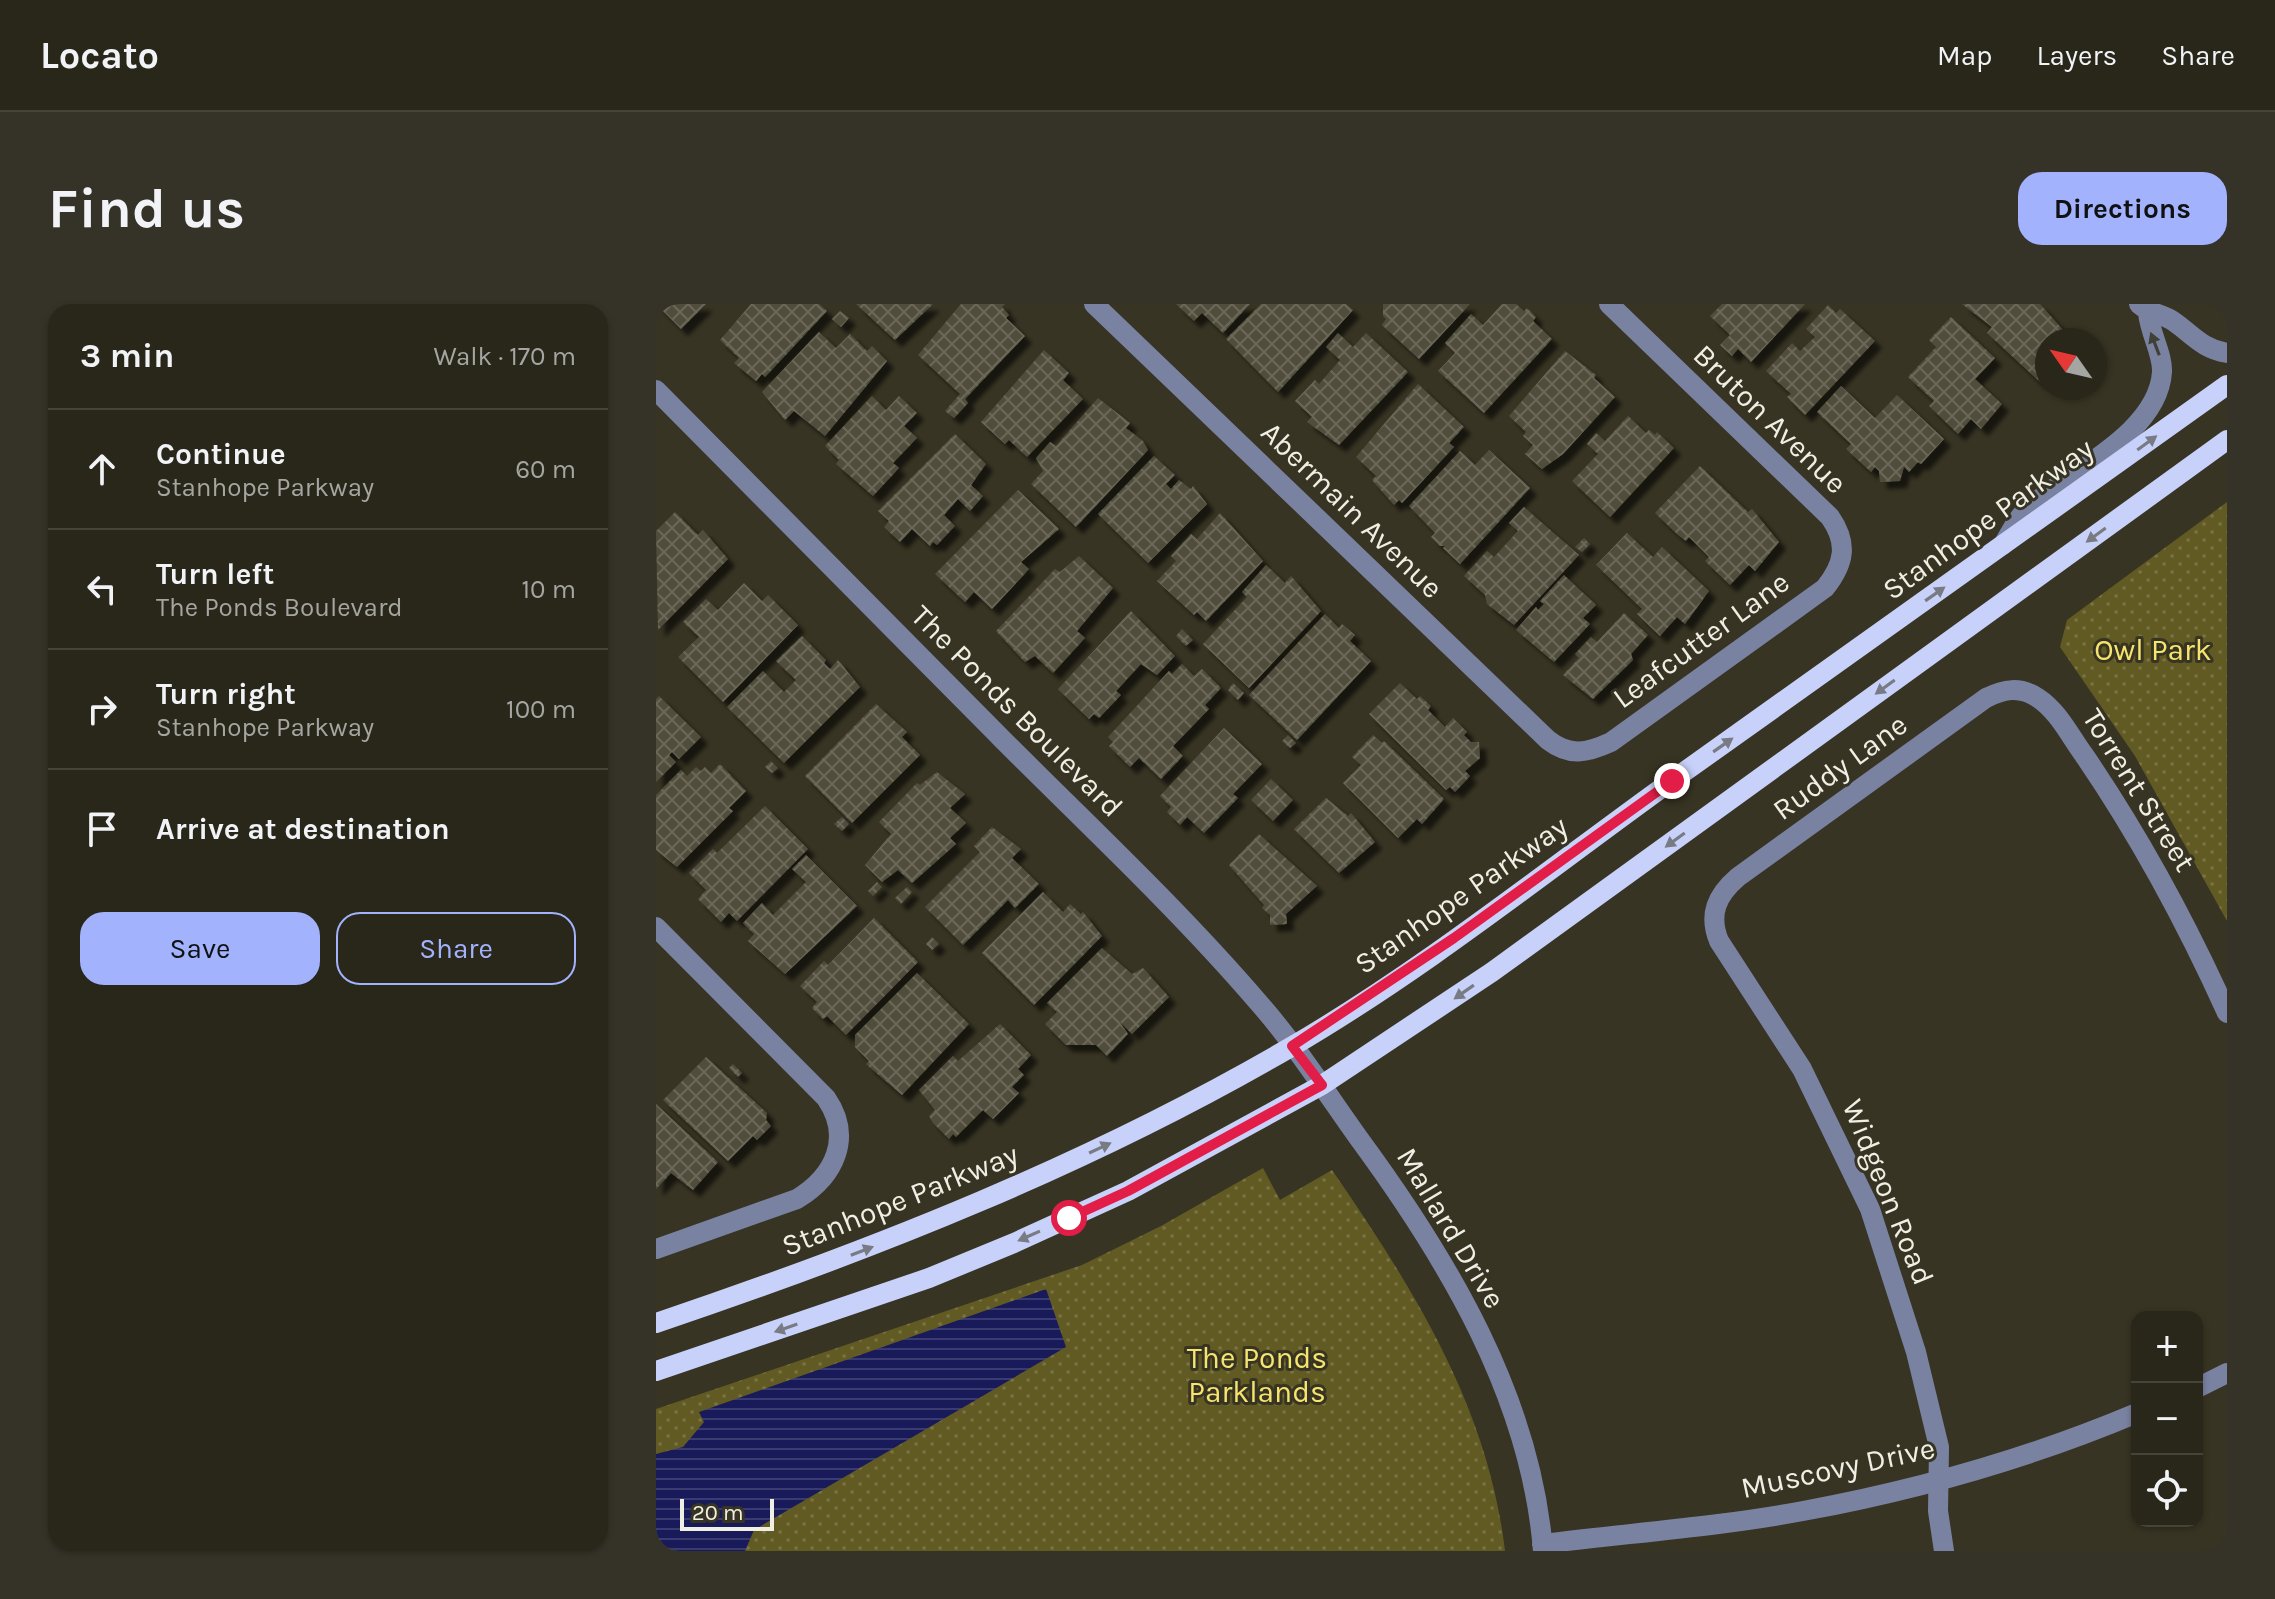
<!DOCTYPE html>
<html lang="en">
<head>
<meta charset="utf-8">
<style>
	body { margin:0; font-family:Karla,sans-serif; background:#353327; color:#f1f3f6 }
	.controls { position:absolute; right:24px; bottom:24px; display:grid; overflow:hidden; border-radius:16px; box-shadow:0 2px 6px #0004 }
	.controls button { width:72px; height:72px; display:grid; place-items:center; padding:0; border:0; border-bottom:2px solid #454439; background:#29271a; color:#f1f3f6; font:40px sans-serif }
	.compass { position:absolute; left:1379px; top:24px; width:72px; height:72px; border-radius:50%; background:#29271a; box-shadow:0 2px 6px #0004; rotate:304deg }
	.scale { position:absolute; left:24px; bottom:20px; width:94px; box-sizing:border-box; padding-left:8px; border:4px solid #f0efe4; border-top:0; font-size:22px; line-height:28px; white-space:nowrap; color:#f0efe4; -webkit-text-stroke:6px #373423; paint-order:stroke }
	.stop { position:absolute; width:24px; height:24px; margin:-18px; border:6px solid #e11d48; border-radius:50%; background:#fff }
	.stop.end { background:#e11d48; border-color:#fff; box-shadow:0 2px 8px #0008 }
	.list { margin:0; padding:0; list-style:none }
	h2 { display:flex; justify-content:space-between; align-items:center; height:104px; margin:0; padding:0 32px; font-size:34px }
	h2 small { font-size:26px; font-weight:400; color:#a5a5a2 }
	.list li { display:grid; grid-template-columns:52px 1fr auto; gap:24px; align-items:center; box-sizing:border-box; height:120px; padding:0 32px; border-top:2px solid #454439 }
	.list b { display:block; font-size:30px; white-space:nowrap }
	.list p { margin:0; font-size:26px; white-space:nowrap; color:#a5a5a2 }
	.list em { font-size:26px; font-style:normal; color:#a5a5a2 }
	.actions { display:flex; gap:16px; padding:24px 32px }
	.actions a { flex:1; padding:18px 0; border:2px solid #a2b2fd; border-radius:24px; text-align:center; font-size:28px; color:#a2b2fd }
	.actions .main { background:#a2b2fd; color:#111 }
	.icon { flex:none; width:44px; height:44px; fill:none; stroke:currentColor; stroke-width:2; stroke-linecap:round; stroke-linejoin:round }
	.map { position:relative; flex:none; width:1571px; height:1247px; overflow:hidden; border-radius:24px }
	header { display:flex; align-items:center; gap:48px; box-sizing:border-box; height:112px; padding:0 40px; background:#29271a; border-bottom:2px solid #454439 }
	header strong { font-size:38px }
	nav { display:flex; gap:44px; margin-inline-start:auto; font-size:28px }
	.intro { display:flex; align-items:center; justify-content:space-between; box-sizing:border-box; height:192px; padding:0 48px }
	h1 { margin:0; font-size:56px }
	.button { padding:20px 36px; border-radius:24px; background:#a2b2fd; color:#111; font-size:28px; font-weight:700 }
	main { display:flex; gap:48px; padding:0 48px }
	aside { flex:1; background:#29271a; border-radius:24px; box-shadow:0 2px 6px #0004 }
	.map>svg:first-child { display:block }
	.park { fill:url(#park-dots) }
	.water { fill:url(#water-rules) }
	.building { fill:url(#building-cross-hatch); filter:url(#shadow) }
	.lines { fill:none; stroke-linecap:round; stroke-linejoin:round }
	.minor { stroke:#7a82a2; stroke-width:20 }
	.major { stroke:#c8d1f9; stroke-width:20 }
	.oneway { fill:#414036 }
	.oneway2 { fill:#787b83 }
	.route { stroke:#e11d48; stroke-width:10 }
	.labels { text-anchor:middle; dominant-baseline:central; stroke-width:6; stroke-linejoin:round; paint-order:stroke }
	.street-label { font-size:30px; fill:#f0efe4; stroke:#373423 }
	.park-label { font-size:30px; fill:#f6e46d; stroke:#373423 }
</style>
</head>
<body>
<header>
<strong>Locato</strong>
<nav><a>Map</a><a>Layers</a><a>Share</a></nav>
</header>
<div class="intro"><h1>Find us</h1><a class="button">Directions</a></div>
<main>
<aside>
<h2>3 min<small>Walk · 170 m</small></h2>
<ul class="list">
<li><svg class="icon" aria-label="ahead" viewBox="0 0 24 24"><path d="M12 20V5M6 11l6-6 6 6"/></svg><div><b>Continue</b><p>Stanhope Parkway</p></div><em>60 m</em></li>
<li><svg class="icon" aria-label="left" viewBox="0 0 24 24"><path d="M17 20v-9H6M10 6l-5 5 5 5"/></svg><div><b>Turn left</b><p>The Ponds Boulevard</p></div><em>10 m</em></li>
<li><svg class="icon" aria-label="right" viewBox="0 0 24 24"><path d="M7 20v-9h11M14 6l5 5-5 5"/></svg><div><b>Turn right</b><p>Stanhope Parkway</p></div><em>100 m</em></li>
<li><svg class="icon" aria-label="arrive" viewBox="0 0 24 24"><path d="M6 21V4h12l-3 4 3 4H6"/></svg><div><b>Arrive at destination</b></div></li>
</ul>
<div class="actions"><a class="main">Save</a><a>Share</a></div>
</aside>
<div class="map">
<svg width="1571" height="1247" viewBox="0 0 1571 1247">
	<defs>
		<pattern id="park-dots" width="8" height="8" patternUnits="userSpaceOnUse" patternTransform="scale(2)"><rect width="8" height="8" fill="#625a23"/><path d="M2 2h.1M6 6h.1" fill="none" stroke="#797243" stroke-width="1.8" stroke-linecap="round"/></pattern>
		<pattern id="water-rules" width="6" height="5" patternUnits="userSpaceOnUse" patternTransform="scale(2)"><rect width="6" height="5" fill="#181a59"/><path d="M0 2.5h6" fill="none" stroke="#3a3c71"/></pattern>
		<pattern id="building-cross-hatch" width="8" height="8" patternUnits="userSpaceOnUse" patternTransform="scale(2)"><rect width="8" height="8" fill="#514e3c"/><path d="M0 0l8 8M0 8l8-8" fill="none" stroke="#6a6858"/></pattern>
		<filter id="shadow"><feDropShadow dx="7" dy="7" stdDeviation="2" flood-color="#0009"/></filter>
	</defs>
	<rect width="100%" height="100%" fill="#373423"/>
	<!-- park -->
	<path class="park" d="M1571 198V617L1479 452 1404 343 1411 316Z
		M607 864 624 896 676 866C757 984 832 1102 849 1247H0V1105L426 961 505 922Z"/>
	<!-- water -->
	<path class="water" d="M390 985 410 1043 98 1226 89 1247H0V1150L27 1143 48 1118 43 1108Z"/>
	<!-- building -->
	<path class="building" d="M0 0H50L25 25Z
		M95 0H163L171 7 109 73 106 70 100 77 78 59 83 54 64 36Z
		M200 0H277L239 36Z
		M305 0H349L346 3 353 11 350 14 369 32 309 95 312 99 298 114 289 107 304 90 262 51Z
		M520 0H594L567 29 546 9 538 17Z
		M605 0H690L697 6 622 88 570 35Z
		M727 0H814L763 55 726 21 730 15 727 12Z
		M846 0H860L868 7 871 4 880 13 877 17 896 35 828 109 782 67 799 49 789 39 815 10 827 21Z
		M1066 0H1149L1095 58 1082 45 1076 52 1064 41 1074 31 1054 12Z
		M1306 0H1384L1416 36H1391V71L1384 78 1331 29 1336 23Z
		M1172 1 1180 9 1184 5 1219 37 1149 111 1131 93 1135 90 1110 67 1136 39 1144 47 1159 33 1150 25Z
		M184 7 193 14 185 23 176 15Z
		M1295 13 1339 54 1319 75 1346 100 1325 125 1315 115 1302 130 1273 102 1278 97 1252 73 1280 43 1273 36Z
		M163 28 180 44 194 30 211 47 216 42 231 57 169 132 138 107 129 116 106 88Z
		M682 29 697 43 710 29 752 68 683 141 651 118 656 113 639 97 659 76 663 80 684 56 670 43Z
		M388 46 413 69 407 76 427 95 371 153 353 136 349 140 325 118Z
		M909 47 940 71 938 74 959 93 907 150 886 165 869 150 877 141 867 132 870 128 853 112Z
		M762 80 808 123 793 139 798 143 746 199 743 196 738 201 716 176 720 172 700 153Z
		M1185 82 1219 114 1241 91 1288 135 1265 160 1262 158 1253 168 1248 163 1244 177 1224 178 1223 167 1219 163 1215 168 1190 145 1195 140 1161 108Z
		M216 92 230 106 243 92 261 109 248 122 261 134 237 159 243 164 217 192 180 160 183 156 169 142Z
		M442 94 474 119 470 124 487 137 492 146 420 223 375 180 387 167 380 154 394 138 400 142Z
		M972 112 990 129 993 126 999 131 1001 128 1018 144 954 213 916 177 942 150 931 140 940 129 949 137Z
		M299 130 330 160 315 181 327 192 314 207 302 195 288 211 299 222 281 241 277 238 274 242 256 225 244 238 228 223 233 217 222 207Z
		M833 146 874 184 804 260 787 244 789 242H784L775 233 779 229 753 202 804 147 819 161Z
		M498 152 519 171 510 180 515 185 523 176 535 185 537 182 551 200 492 259 442 210Z
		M1044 162 1092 208 1096 205 1123 238 1099 267 1093 261 1074 281 1049 257 1053 253 1033 233 1030 237 1022 231 999 209Z
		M362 186 403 225 365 258 373 265 336 305 318 288 309 298 279 270Z
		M868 203 923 251 858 321 831 300 829 291 808 272 831 247 838 253 862 227 853 219Z
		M19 208 42 231 47 226 72 255 2 326 0 227Z
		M564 209 607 257 550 317 541 308 538 311 501 277 520 257 515 252 535 230 541 235Z
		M971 229 997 253 1006 243 1053 287 1029 320 1021 313 1004 332 981 310 986 305 940 261Z
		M928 234 934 240 926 248 919 243Z
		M423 252 457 284 421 327 429 334 397 369 379 352 369 358 340 327 399 265 404 268Z
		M610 261 629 279 635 272 665 307 593 384 547 340 591 293 586 288Z
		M908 271 940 301 927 314 934 320 898 358 860 326 880 303 882 306 888 300 884 297Z
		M88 279 106 297 112 291 142 321 67 398 22 353 43 333 27 318 50 295 62 306Z
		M475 307 519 352 501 371 485 360 460 387 465 391 443 414 438 410 433 415 402 385Z
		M968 309 992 331 975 350 977 356 937 395 907 371 923 354 919 350 935 333 941 338Z
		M669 310 683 324 686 320 699 331 694 337 715 357 641 436 593 391Z
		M526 325 537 336 530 342 520 332Z
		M146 332 170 356 168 359 174 365 182 356 204 383 128 459 71 403 107 367 128 388 140 376 120 357Z
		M526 360 538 372 546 365 565 384 549 401 553 405 517 442 527 452 505 475 483 454 474 463 453 442 457 438 452 433 513 367 516 370Z
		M577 379 588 389 582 396 572 386Z
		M744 379 761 395 764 392 775 402 772 406 789 423 797 414 811 428 808 431 815 438H823L824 454 809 467 814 472 799 488 794 483 790 486 713 410Z
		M3 392 45 433 23 455 16 448 13 451 20 458 0 478V395Z
		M220 400 251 428 246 433 264 451 196 519 149 472Z
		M568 424 606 460 577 490 582 494 548 529 531 513 524 521 511 508 515 503 504 492Z
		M632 431 640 439 634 444 626 437Z
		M717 431 726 439 728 437 788 495 766 520 761 515 742 534 687 479 705 461 696 453Z
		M115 457 122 464 116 469 109 463Z
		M64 460 90 487 73 504 77 507 21 563 0 546V491L25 466 31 472 40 463 45 467 49 463 55 469Z
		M281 468 309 490 294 504 310 519 294 534 300 540 256 579 242 566 226 578 209 561 235 530 223 518 261 479 264 481Z
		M615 475 637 496 617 517 595 496Z
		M670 494 692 512 695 509 719 538 683 569 638 525Z
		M109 502 152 545 81 617 73 609 65 618 42 595 50 586 33 569 57 545 61 549Z
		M186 513 193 520 186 527 178 520Z
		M336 523 365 545 356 554 383 580 359 604 352 596 307 641 269 603 324 548 318 542Z
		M603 530 661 582 630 610 631 620 614 621V611L606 604 608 601 573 561Z
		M150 551 201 602 129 670 92 637 98 630 87 619 106 599 117 611 150 578 136 565Z
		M221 578 226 583 217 592 212 587Z
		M251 583 256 588 245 600 239 594Z
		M387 588 407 608 414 600 425 610 427 608 446 632 378 701 326 649Z
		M218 614 262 658 190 731 171 712 167 715 156 704 161 698 144 682 168 657 172 661Z
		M276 633 283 640 276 646 270 640Z
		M446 644 476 670 487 664 513 693 476 730 463 717 472 730 451 752 440 741H410L389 720 401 708 391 699Z
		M261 669 313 720 246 791 210 760 213 757 199 743V731Z
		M344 720 375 751 362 765 368 771 356 783 363 789 337 815 327 806 300 833 297 830 293 835 277 819 273 812 279 806 263 786 297 752 302 757Z
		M50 753 111 809 110 816 115 822 101 836 97 832 72 857 7 796Z
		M77 760 86 769 82 773 73 764Z
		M0 800 62 858 37 886 15 869 0 885Z"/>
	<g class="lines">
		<!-- minor -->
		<path class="minor" d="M438 0 892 436C914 453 931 449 955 438L1169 284C1189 259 1192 239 1174 213L953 0
			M1483 0C1494 10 1505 9 1517 17 1536 30 1546 45 1571 49
			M0 86C116 203 232 319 347 436 433 522 523 606 602 698 640 741 671 790 704 836 792 956 875 1094 887 1247
			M1347 241C1354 230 1361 214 1371 205 1412 168 1502 130 1506 68 1507 51 1494 29 1492 9
			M0 623 170 794C197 833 179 872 141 895L0 945
			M1541 1084 1571 1069
			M886 1240C973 1229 1061 1223 1147 1207 1261 1186 1374 1154 1481 1109
			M1288 1247 1282 1207 1283 1143 1260 1048 1214 905 1146 765 1063 637C1052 610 1061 591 1082 573L1330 394C1348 385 1364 382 1382 394 1402 407 1414 432 1428 451 1484 533 1530 618 1571 709"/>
		<!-- major -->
		<path class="major" d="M0 1019C220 945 434 860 635 743 767 666 889 568 1014 478 1199 346 1386 215 1571 81
			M0 1067 273 974 358 939 472 887 666 781 836 668 1571 136"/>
	</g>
	<!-- one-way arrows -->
	<defs><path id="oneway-solid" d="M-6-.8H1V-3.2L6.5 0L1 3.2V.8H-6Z" transform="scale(2)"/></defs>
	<use class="oneway" href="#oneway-solid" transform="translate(1499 40) rotate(-111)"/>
	<g class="oneway2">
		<use href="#oneway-solid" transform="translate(1491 139) rotate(-36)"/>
		<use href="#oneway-solid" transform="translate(1440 231) rotate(144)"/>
		<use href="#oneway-solid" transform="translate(1279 290) rotate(-35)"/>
		<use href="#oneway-solid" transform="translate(1229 383) rotate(144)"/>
		<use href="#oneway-solid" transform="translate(1067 441) rotate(-35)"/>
		<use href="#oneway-solid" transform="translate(1019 536) rotate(144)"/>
		<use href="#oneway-solid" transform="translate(808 688) rotate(145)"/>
		<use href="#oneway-solid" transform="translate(444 844) rotate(-25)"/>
		<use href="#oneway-solid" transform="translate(373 932) rotate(156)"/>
		<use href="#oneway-solid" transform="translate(206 947) rotate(-21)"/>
		<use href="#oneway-solid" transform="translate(130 1024) rotate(161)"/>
	</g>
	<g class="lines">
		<!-- route -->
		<path class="route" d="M413 914 472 887 666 781 636 742 798 634 1016 477"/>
	</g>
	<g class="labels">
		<!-- street labels -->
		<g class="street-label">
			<text transform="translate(1114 115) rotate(44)">Bruton Avenue</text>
			<text transform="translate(696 206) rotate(44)">Abermain Avenue</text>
			<text transform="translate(1332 215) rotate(-36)">Stanhope Parkway</text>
			<text transform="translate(1045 336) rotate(-36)">Leafcutter Lane</text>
			<text transform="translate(361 407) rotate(45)">The Ponds Boulevard</text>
			<text transform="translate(1184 463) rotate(-36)">Ruddy Lane</text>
			<text transform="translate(1483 486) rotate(58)">Torrent Street</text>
			<text transform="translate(805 591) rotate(-35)">Stanhope Parkway</text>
			<text transform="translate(1232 888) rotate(68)">Widgeon Road</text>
			<text transform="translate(244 896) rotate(-22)">Stanhope Parkway</text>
			<text transform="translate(795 924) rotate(59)">Mallard Drive</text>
			<text transform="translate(1182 1164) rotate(-12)">Muscovy Drive</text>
		</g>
		<!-- park labels -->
		<g class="park-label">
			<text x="1497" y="346">Owl Park</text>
			<text x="601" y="1054">The Ponds<tspan x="601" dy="34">Parklands</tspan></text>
		</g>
	</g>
</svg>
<div class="controls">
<button>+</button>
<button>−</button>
<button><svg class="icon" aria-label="locate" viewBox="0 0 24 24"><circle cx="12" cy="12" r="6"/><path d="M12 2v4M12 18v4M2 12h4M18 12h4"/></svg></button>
</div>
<svg class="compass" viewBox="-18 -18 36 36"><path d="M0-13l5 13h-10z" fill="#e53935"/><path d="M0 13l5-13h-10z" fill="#a5a5a2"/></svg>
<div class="scale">20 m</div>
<div class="stop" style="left:413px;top:914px"></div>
<div class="stop end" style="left:1016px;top:477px"></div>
</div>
</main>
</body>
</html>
